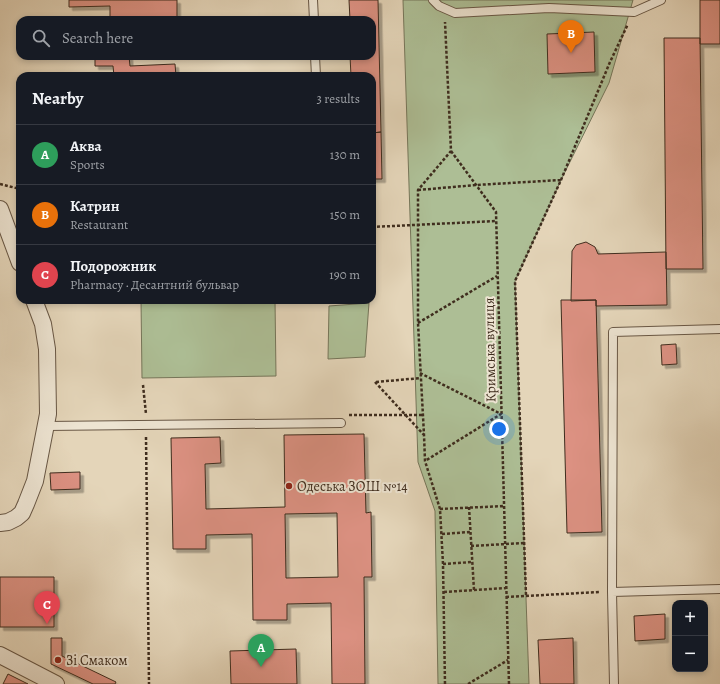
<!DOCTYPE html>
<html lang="en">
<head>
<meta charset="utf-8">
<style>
	body { margin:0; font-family:Alegreya,serif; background:#20242c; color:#f1f3f6 }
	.controls { position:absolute; right:12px; bottom:12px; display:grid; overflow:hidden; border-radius:8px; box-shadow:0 2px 6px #0003 }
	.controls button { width:36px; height:36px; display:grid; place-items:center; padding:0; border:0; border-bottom:1px solid #363941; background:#171b24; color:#f1f3f6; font:20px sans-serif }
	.you { position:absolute; left:499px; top:429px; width:14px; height:14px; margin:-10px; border:3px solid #fff; border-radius:50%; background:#1a73e8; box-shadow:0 0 0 6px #1a73e833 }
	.badge { display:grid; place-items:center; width:26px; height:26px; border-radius:50%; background:#8c9099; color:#fff; font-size:13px; font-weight:700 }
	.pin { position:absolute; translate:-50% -33px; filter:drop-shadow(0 1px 2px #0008) }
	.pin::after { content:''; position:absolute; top:21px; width:14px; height:12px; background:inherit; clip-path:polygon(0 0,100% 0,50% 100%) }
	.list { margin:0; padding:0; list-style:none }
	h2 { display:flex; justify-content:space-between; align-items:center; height:52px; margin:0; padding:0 16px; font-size:17px }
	h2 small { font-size:13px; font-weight:400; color:#9ea1a6 }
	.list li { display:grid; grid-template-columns:26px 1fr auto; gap:12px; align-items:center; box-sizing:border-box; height:60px; padding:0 16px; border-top:1px solid #363941 }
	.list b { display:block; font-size:15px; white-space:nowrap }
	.list p { margin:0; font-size:13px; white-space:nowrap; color:#9ea1a6 }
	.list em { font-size:13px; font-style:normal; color:#9ea1a6 }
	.icon { flex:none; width:22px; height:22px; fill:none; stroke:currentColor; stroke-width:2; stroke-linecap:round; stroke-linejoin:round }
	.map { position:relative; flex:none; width:720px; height:684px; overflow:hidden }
	.search { position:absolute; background:#171b24; box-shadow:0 2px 6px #0003; left:16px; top:16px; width:360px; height:44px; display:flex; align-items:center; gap:10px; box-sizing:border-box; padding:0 14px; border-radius:12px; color:#9ea1a6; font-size:15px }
	.panel { position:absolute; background:#171b24; box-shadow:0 2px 6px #0003; left:16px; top:72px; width:360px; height:232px; border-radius:12px }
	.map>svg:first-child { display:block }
	.green { fill:#adbe95; stroke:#76765a }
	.building { fill:#dc9182; stroke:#3f2d1e; fill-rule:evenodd; filter:url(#shadow) }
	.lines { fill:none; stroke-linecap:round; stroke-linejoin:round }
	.service-casing { stroke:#685745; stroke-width:10 }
	.minor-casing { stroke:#685745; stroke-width:18 }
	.path { stroke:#3f2d1e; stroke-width:2.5; stroke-dasharray:3 2; stroke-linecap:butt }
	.service { stroke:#ede4d2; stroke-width:8 }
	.minor { stroke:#ede4d2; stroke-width:16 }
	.poi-dot { fill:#8f2418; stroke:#ede4d2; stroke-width:1.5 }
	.labels { text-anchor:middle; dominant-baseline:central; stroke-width:4; stroke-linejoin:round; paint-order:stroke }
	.street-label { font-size:14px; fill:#3f2d1e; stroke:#ede4d2 }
	.poi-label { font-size:14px; fill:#3f2d1e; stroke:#ede4d2; text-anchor:start }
</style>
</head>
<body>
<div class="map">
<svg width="720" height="684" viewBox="0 0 720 684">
	<defs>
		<filter id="shadow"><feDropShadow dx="3.5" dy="3.5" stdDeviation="0" flood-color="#0004"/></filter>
	</defs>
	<rect width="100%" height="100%" fill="#e4d5b9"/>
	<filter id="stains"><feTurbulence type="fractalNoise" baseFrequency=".005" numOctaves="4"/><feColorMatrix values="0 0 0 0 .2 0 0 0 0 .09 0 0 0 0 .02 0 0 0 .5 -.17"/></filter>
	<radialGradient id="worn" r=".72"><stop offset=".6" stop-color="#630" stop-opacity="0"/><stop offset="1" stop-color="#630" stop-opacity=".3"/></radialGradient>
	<!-- green -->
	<path class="green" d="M403 0H633L609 83 561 180 515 281 529 684H438L435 511 418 462Z
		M141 300H275L276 376 142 378Z
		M369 303 365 357 328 359 329 306Z"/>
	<!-- building -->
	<path class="building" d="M69 0H177V17L128 19V20H94V18L110 17V6L69 7Z
		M349 0H378L381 132 372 133V76H351L350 56H372V20H350Z
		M700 0H720V44H700Z
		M594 32 595 72 548 74 547 34Z
		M664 38H700L703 269H666Z
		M95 56H129L130 66 175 64 176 76H114L113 66H95Z
		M381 132 382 179H372V133Z
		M586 242 595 247 598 254 666 252 667 305 596 306V300L571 301 572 251 576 245Z
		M561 300H596L602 532 567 533Z
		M676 344 677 364 662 365 661 345Z
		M364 434 366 513 371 512 372 577H364L365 684H332L331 603 287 604V620H253L252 534 206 535V549H173L171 438 220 437 221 463 205 464 206 509 285 507 284 435ZM337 513 338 577 286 578 285 514Z
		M80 472V489L51 490 50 473Z
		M0 577H54V627H0Z
		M665 614V639L635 641 634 616Z
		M51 638H62V656L116 682 115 684H93L51 664Z
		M573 638 574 684H540L538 640Z
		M296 649 297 684H231L230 651Z
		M8 674 28 684H3Z"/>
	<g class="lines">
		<defs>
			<path id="service" d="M313 0 314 20
				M433 0 439 6 455 13 549 8 634 12 661 0
				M315 56 316 76
				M46 426 341 423
				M612 592 720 589
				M614 684 612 592 613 332 720 329"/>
			<path id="minor" d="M0 209 20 263
				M0 523 8 522 16 518 22 513 26 504 35 481 48 414 47 349 43 324 34 300
				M0 655 56 684"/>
		</defs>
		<!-- service casing -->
		<use href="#service" class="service-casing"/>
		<!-- minor casing -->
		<use href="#minor" class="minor-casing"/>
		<!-- path -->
		<path class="path" d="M451 151 496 212 509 684
			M0 184 20 189
			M418 190 476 185 561 180
			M372 227 496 221
			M418 323 497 276
			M420 373 501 414 425 461
			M375 382 424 435
			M376 382 421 378
			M143 385 146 414
			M349 415H423
			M146 437 149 684
			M469 507 474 590
			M440 509 504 506
			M442 534 470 532
			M471 546 524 543
			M443 564 472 562
			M444 592 506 588
			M526 595 515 281 561 180 610 62 628 24
			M506 597 600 592
			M445 684 443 564 440 509 425 461 424 435 418 323V190L451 151 445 22
			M468 684 508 660"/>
		<!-- service -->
		<use href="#service" class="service"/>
		<!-- minor -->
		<use href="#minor" class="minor"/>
	</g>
	<!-- markers -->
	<g class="poi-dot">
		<circle cx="289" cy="486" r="4"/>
		<circle cx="58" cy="660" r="4"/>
	</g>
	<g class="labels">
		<!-- street labels -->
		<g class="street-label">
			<text transform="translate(490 350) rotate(-91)">Кримська вулиця</text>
		</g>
		<!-- poi labels -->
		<g class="poi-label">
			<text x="297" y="486">Одеська ЗОШ №14</text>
			<text x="66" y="660">Зі Смаком</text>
		</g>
	</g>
	<rect width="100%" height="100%" filter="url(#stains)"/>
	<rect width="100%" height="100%" fill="url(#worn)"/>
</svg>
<div class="controls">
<button>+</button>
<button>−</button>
</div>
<div class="you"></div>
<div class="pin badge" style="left:261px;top:667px;background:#2e9e5b">A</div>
<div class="pin badge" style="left:571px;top:53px;background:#e8710a">B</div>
<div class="pin badge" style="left:47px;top:624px;background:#e0444e">C</div>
<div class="search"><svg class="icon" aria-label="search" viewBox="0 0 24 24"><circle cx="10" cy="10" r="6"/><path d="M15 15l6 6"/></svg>Search here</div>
<section class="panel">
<h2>Nearby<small>3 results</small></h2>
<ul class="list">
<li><span class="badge" style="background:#2e9e5b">A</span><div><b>Аква</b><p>Sports</p></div><em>130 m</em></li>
<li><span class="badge" style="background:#e8710a">B</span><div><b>Катрин</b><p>Restaurant</p></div><em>150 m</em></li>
<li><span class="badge" style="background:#e0444e">C</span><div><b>Подорожник</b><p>Pharmacy · Десантний бульвар</p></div><em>190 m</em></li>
</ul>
</section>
</div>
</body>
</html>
